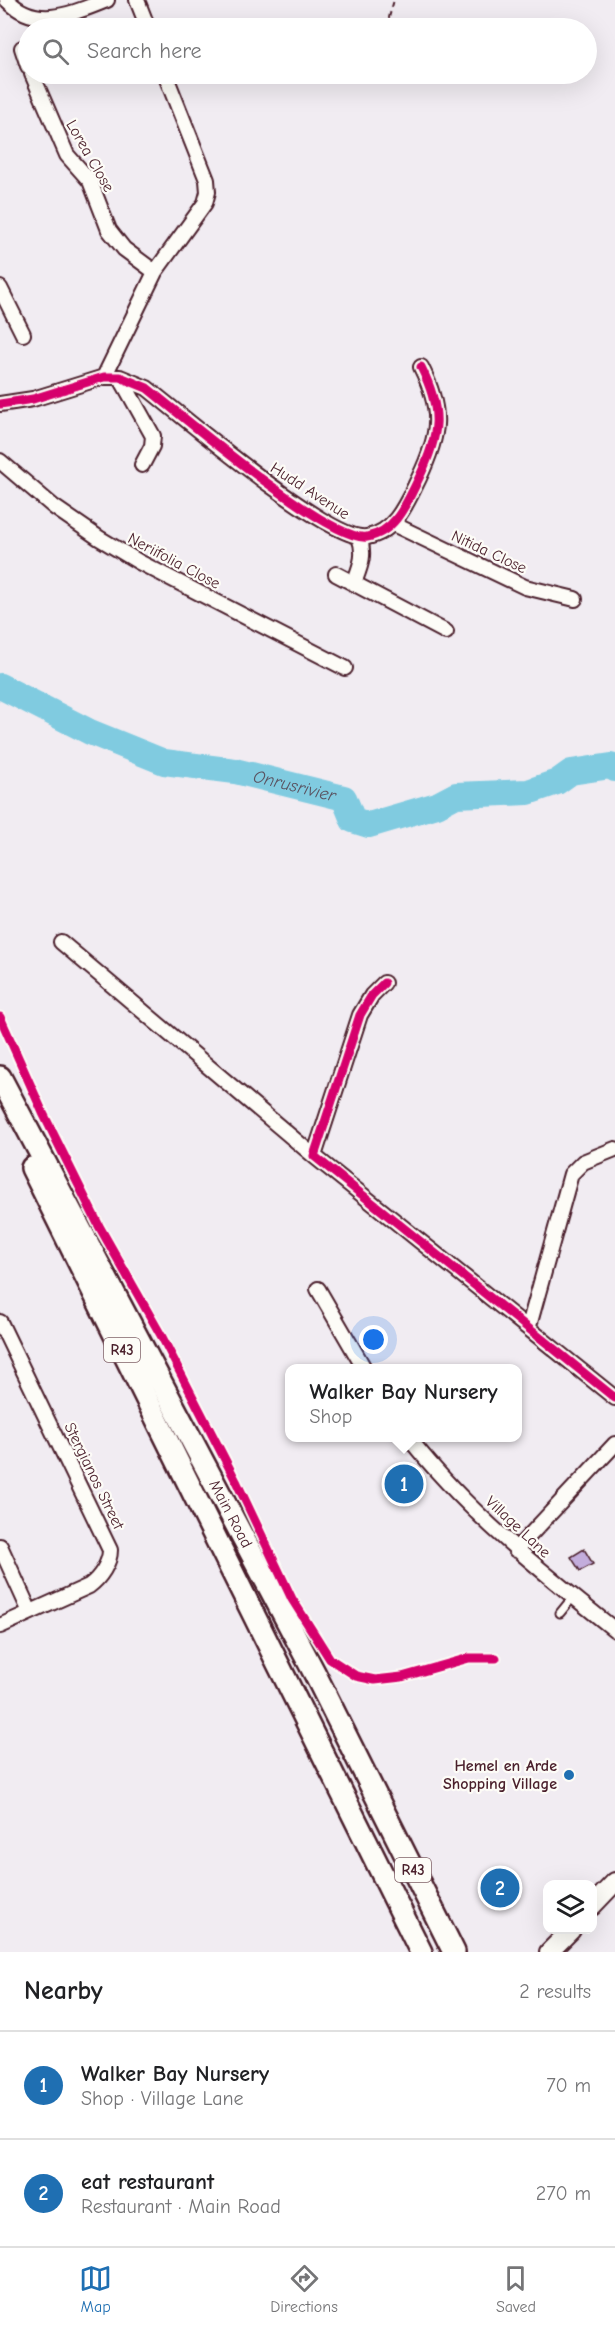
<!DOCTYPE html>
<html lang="en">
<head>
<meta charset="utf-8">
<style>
	body { margin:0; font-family:"Comic Neue",sans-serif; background:#f2f2f2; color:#202124 }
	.controls { position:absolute; right:18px; bottom:18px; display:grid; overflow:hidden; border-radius:12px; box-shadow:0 6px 24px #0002 }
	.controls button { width:54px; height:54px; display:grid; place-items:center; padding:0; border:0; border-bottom:2px solid #e0e0e0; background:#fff; color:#202124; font:30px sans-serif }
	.you { position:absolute; left:374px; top:1340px; width:21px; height:21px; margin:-15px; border:4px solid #fff; border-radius:50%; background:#1a73e8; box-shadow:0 0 0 9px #1a73e833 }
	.badge { display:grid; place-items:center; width:39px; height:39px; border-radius:50%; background:#1f6fb2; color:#fff; font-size:20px; font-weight:700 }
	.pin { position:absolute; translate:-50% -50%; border:3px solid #fff; box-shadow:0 2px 6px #0006 }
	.popup { position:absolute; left:285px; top:1364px; width:237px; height:78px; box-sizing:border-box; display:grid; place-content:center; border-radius:12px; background:#fff; filter:drop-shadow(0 2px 4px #0005); font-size:20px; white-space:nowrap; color:#757577 }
	.popup b { font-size:22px; color:#202124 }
	.popup::after { content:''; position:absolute; left:50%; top:100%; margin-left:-12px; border:12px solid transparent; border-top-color:#fff }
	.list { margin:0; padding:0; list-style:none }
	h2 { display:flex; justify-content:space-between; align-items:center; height:78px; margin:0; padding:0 24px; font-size:26px }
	h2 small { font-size:20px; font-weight:400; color:#757577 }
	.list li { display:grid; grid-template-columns:39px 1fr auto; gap:18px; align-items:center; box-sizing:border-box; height:108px; padding:0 24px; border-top:2px solid #e0e0e0 }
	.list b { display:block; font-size:22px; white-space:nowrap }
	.list p { margin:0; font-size:20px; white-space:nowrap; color:#757577 }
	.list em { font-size:20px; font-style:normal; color:#757577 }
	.icon { flex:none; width:33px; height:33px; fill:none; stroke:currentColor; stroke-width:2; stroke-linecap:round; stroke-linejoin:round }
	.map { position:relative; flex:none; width:615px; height:1952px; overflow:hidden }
	.search { position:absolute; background:#fff; box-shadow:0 6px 24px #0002; left:18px; right:18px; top:18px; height:66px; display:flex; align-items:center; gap:15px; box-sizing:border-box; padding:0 21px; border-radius:33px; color:#757577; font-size:22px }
	.sheet { height:294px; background:#fff }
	nav { display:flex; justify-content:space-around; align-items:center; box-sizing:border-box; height:84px; border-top:2px solid #e0e0e0; background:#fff; font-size:16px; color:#757577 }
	nav a { display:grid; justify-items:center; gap:3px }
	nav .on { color:#1f6fb2 }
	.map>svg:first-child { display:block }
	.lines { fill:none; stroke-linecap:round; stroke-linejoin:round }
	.river { stroke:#80cbe0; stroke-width:26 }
	.building { fill:#c3addc; stroke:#4a1f2b; stroke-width:1.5 }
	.lane-casing { stroke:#4a1f2b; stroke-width:11 }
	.street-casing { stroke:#4a1f2b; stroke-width:18 }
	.secondary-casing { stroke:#4a1f2b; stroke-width:22 }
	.primary-casing { stroke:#4a1f2b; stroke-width:26 }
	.path { stroke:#4a1f2b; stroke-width:2; stroke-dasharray:6 4.5; stroke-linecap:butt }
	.lane { stroke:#fdfcf7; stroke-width:7 }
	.street { stroke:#fdfcf7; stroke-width:14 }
	.secondary { stroke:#fdfcf7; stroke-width:18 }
	.primary { stroke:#fdfcf7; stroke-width:21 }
	.cycleway-casing { stroke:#fdfcf7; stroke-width:13 }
	.cycleway { stroke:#d6006c; stroke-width:9 }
	.poi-dot { fill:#1f6fb2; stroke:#fdfcf7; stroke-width:2 }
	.labels { text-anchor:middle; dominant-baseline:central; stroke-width:4.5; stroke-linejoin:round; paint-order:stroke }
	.shield { fill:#fdfcf7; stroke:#806168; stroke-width:1.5 }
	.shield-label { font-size:15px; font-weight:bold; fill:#4a1f2b }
	.street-label { font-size:16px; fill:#4a1f2b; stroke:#fdfcf7 }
	.poi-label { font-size:16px; font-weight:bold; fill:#4a1f2b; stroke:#fdfcf7; text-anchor:end }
	.water-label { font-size:18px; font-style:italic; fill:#5a5361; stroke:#fdfcf7 }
</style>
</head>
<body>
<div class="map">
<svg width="615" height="1952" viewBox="0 0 615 1952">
	<rect width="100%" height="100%" fill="#f1ecf2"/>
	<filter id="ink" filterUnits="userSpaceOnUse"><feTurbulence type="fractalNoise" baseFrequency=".0167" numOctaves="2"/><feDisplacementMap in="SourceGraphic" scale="12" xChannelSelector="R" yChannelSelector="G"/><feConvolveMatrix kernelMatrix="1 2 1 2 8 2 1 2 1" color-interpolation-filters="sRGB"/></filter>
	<g filter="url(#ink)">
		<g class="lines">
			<!-- river -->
			<path class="river" id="s1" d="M0 686 90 732 164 762 235 771 344 798 353 820 369 825 437 805 456 795 528 792 557 782 571 772 611 766 615 769"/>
		</g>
		<!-- building -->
		<path class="building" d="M584 1549 593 1564 580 1571 571 1557Z"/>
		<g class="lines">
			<defs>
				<path id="lane" d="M560 1613 573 1597"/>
				<path id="street" d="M7 0C37 31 73 13 107 0
					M137 0 148 28
					M22 48 28 66
					M32 74 67 155 90 181 109 230 124 249 155 272
					M0 288 23 334
					M104 377 155 272 205 203 208 192 207 180 165 74
					M120 377 153 436 152 446 142 465
					M0 404 33 399 104 377H120L147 388C181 415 331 543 367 537 396 532 407 502 419 478 440 434 443 411 421 367
					M0 461 54 507 99 538 139 562 345 668
					M393 524 525 587 575 599
					M336 574 446 632
					M354 583C360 567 366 555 359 537
					M61 942 314 1156
					M384 983 372 995 360 1015 314 1156 615 1398
					M318 1289 364 1368
					M0 1322 110 1550C110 1563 100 1578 89 1586L0 1626
					M529 1326 571 1174 583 1162 615 1149
					M409 1438C467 1512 541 1571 615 1630
					M0 1546 30 1612
					M516 1550 615 1444"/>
				<path id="secondary" d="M592 1906 615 1882
					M549 1952 571 1930"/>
				<g id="primary">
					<path id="s2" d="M0 1077 315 1674 454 1952"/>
					<path d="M32 1168 421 1952"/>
				</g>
			</defs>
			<!-- lane casing -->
			<use href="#lane" class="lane-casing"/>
			<!-- street casing -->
			<use href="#street" class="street-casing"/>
			<!-- secondary casing -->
			<use href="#secondary" class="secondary-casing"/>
			<!-- primary casing -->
			<use href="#primary" class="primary-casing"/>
			<!-- path -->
			<path class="path" d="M386 28 394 0"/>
			<!-- lane -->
			<use href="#lane" class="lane"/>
			<!-- street -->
			<use href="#street" class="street"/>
			<!-- secondary -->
			<use href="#secondary" class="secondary"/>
			<!-- primary -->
			<use href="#primary" class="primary"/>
			<defs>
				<path id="cycleway" d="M0 404 33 399 104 377H120L147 388C181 415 331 543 367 537 396 532 407 502 419 478 440 434 443 411 421 367
					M384 983 372 995 360 1015 314 1156 615 1398
					M0 1017 43 1113 99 1226 162 1337 236 1481 292 1599 330 1659 356 1676 375 1680 402 1677 469 1658H496"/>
			</defs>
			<!-- cycleway casing -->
			<use href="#cycleway" class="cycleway-casing"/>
			<!-- cycleway -->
			<use href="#cycleway" class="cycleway"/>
		</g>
	</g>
	<!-- markers -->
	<circle class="poi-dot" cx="569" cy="1775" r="6"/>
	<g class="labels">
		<!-- shield labels -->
		<g class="shield">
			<rect x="104" y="1338" width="36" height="24" rx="4.5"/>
			<rect x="395" y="1858" width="36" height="24" rx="4.5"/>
		</g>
		<g class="shield-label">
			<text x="122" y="1350">R43</text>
			<text x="413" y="1870">R43</text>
		</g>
		<!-- street labels -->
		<g class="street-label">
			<text transform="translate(90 156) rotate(60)">Lorea Close</text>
			<text transform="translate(310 491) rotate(33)">Hudd Avenue</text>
			<text transform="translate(489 552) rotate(25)">Nitida Close</text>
			<text transform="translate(174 561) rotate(28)">Neriifolia Close</text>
			<text transform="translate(94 1476) rotate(64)">Stergianos Street</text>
			<text stroke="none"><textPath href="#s2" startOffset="494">Main Road</textPath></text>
			<text transform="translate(518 1527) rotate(43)">Village Lane</text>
		</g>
		<!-- poi labels -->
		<g class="poi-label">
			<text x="557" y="1766">Hemel en Arde<tspan x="557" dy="18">Shopping Village</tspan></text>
		</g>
		<!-- water labels -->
		<g class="water-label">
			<text stroke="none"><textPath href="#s1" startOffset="314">Onrusrivier</textPath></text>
		</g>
	</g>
</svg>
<div class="controls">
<button><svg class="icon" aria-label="layers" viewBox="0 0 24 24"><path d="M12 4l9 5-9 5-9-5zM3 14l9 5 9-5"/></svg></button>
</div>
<div class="you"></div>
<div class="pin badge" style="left:404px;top:1484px">1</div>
<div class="popup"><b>Walker Bay Nursery</b>Shop</div>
<div class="pin badge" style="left:500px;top:1888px">2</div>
<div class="search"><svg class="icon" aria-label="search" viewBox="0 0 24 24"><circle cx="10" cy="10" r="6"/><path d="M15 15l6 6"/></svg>Search here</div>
</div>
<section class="sheet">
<h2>Nearby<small>2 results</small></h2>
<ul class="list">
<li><span class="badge">1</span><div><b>Walker Bay Nursery</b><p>Shop · Village Lane</p></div><em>70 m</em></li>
<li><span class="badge">2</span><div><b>eat restaurant</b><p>Restaurant · Main Road</p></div><em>270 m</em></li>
</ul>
</section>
<nav>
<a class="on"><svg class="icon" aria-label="map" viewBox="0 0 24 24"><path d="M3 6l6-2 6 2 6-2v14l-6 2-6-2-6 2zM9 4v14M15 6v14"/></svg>Map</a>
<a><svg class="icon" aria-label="directions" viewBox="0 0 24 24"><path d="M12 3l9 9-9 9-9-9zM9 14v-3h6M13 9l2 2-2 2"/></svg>Directions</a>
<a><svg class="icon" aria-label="saved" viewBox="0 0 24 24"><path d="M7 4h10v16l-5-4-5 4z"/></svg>Saved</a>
</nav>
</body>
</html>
